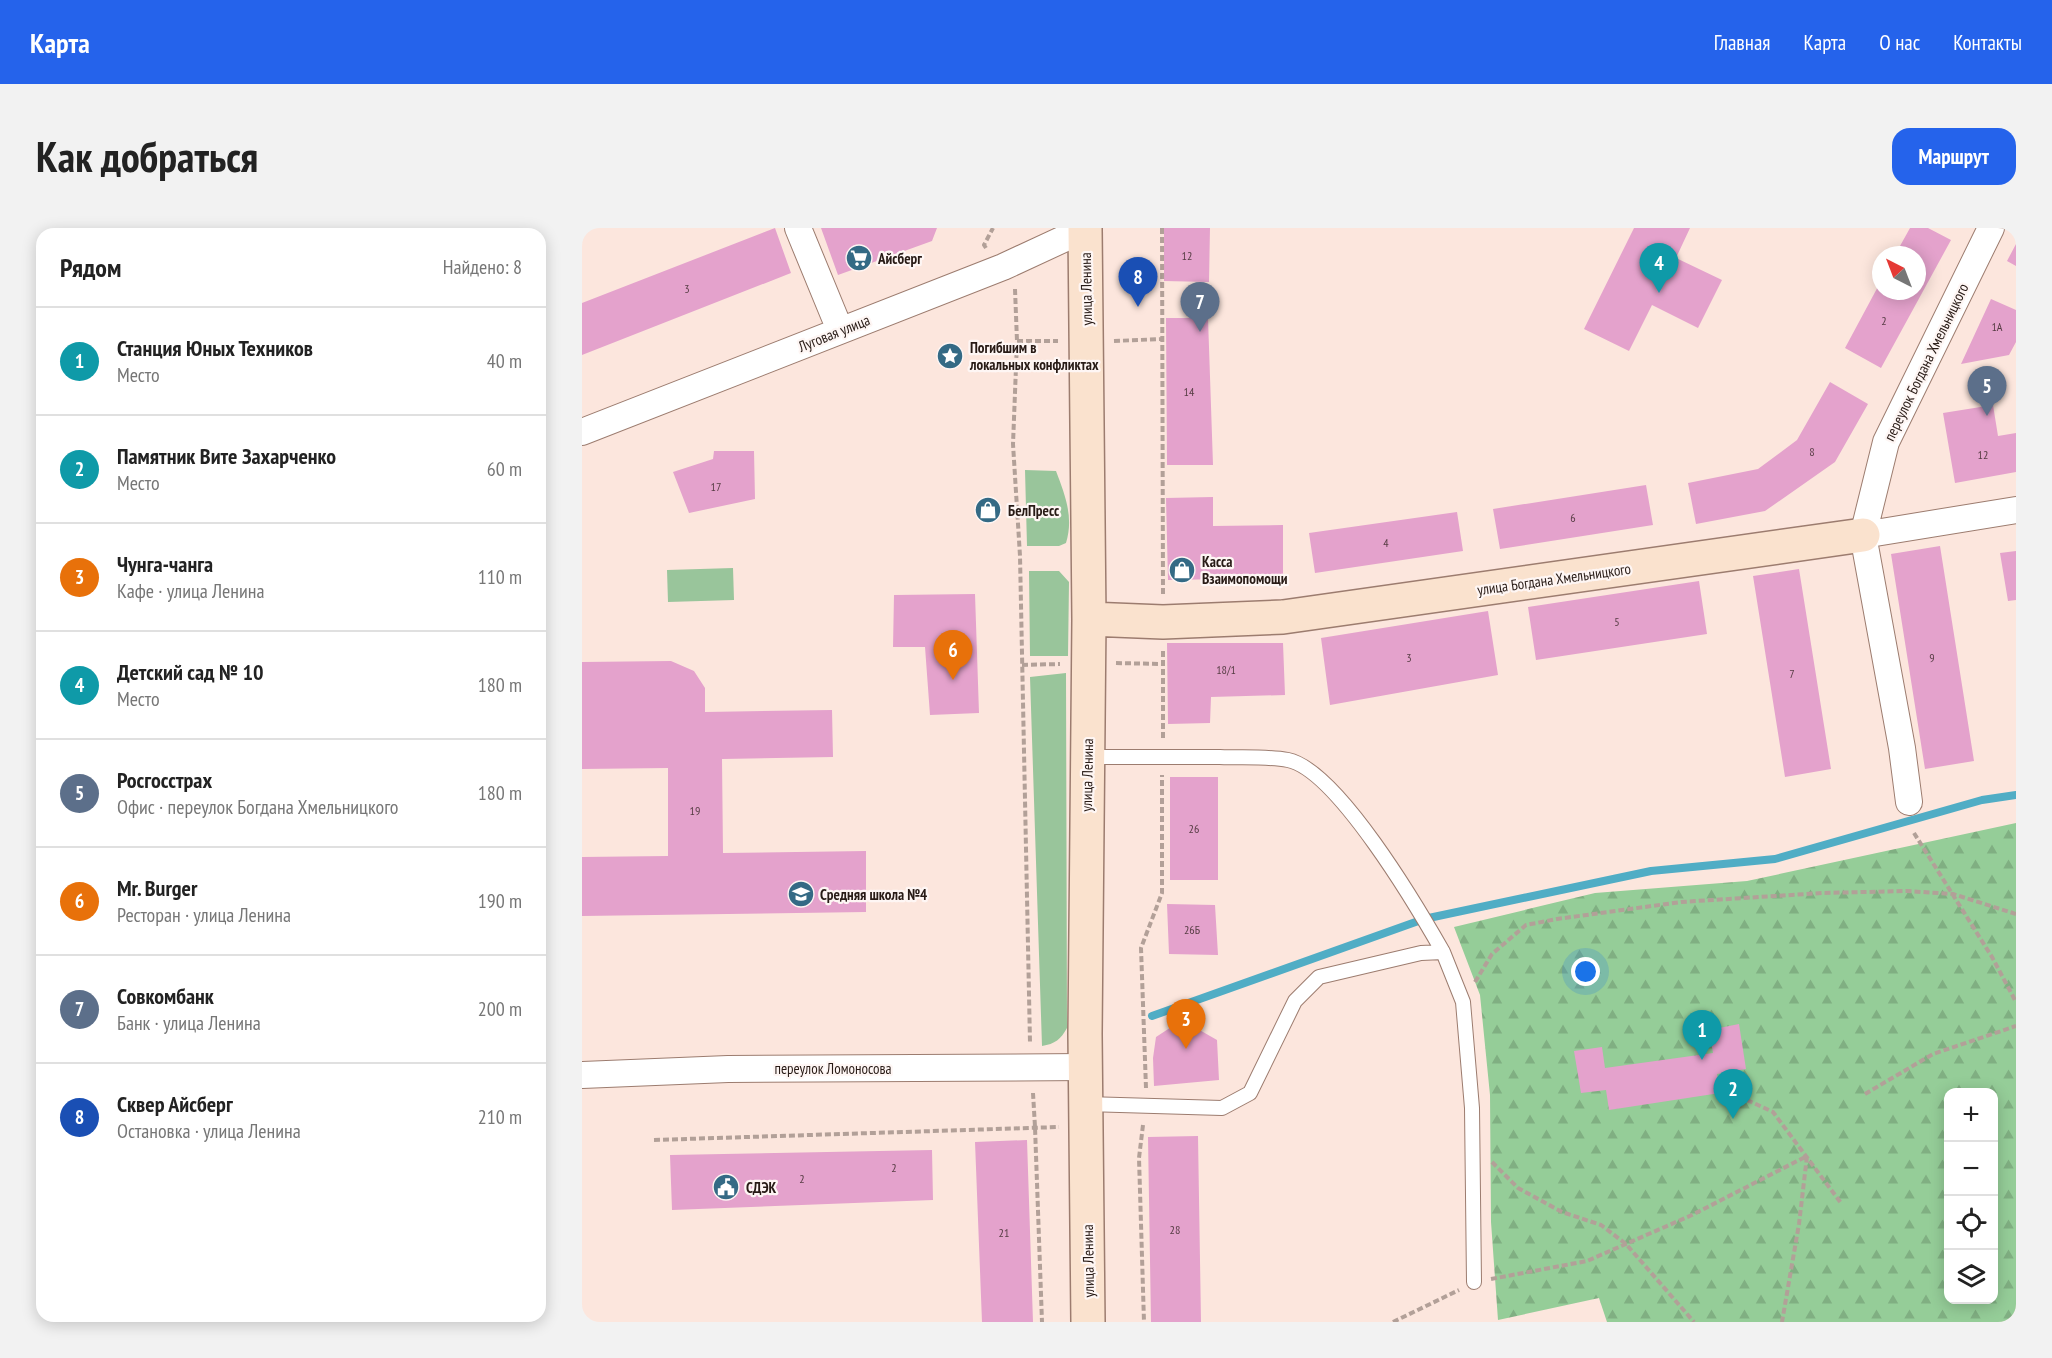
<!DOCTYPE html>
<html lang="ru">
<head>
<meta charset="utf-8">
<style>
	body { margin:0; font-family:"PT Sans Narrow",sans-serif; background:#f2f2f2; color:#222 }
	.controls { position:absolute; right:18px; bottom:18px; display:grid; overflow:hidden; border-radius:12px; box-shadow:0 3px 15px #0003 }
	.controls button { width:54px; height:54px; display:grid; place-items:center; padding:0; border:0; border-bottom:2px solid #e0e0e0; background:#fff; color:#222; font:30px sans-serif }
	.compass { position:absolute; left:1290px; top:18px; width:54px; height:54px; border-radius:50%; background:#fff; box-shadow:0 3px 15px #0003; rotate:318deg }
	.you { position:absolute; left:1004px; top:744px; width:21px; height:21px; margin:-15px; border:4px solid #fff; border-radius:50%; background:#1a73e8; box-shadow:0 0 0 9px #1a73e833 }
	.badge { display:grid; place-items:center; width:39px; height:39px; border-radius:50%; background:#2563eb; color:#fff; font-size:20px; font-weight:700 }
	.pin { position:absolute; translate:-50% -50px; filter:drop-shadow(0 2px 3px #0008) }
	.pin::after { content:''; position:absolute; top:32px; width:21px; height:18px; background:inherit; clip-path:polygon(0 0,100% 0,50% 100%) }
	.list { margin:0; padding:0; list-style:none }
	h2 { display:flex; justify-content:space-between; align-items:center; height:78px; margin:0; padding:0 24px; font-size:26px }
	h2 small { font-size:20px; font-weight:400; color:#767676 }
	.list li { display:grid; grid-template-columns:39px 1fr auto; gap:18px; align-items:center; box-sizing:border-box; height:108px; padding:0 24px; border-top:2px solid #e0e0e0 }
	.list b { display:block; font-size:22px; white-space:nowrap }
	.list p { margin:0; font-size:20px; white-space:nowrap; color:#767676 }
	.list em { font-size:20px; font-style:normal; color:#767676 }
	.icon { flex:none; width:33px; height:33px; fill:none; stroke:currentColor; stroke-width:2; stroke-linecap:round; stroke-linejoin:round }
	.map { position:relative; flex:none; width:1434px; height:1094px; overflow:hidden; border-radius:18px }
	header { display:flex; align-items:center; gap:36px; box-sizing:border-box; height:84px; padding:0 30px; background:#2563eb; color:#fff }
	header strong { font-size:28px }
	nav { display:flex; gap:33px; margin-inline-start:auto; font-size:21px }
	.intro { display:flex; align-items:center; justify-content:space-between; box-sizing:border-box; height:144px; padding:0 36px }
	h1 { margin:0; font-size:42px }
	.button { padding:15px 27px; border-radius:18px; background:#2563eb; color:#fff; font-size:21px; font-weight:700 }
	main { display:flex; gap:36px; padding:0 36px }
	aside { flex:1; background:#fff; border-radius:18px; box-shadow:0 3px 15px #0003 }
	.map>svg:first-child { display:block }
	.grass { fill:#99c59b }
	.forest { fill:url(#forest-firs); fill-rule:evenodd }
	.lines { fill:none; stroke-linecap:round; stroke-linejoin:round }
	.stream { stroke:#50adc5; stroke-width:8 }
	.building { fill:#e4a2cc }
	.lane-casing { stroke:#9c7c6f; stroke-width:16 }
	.street-casing { stroke:#9c7c6f; stroke-width:28 }
	.secondary-casing { stroke:#9c7c6f; stroke-width:36 }
	.path { stroke:#b2a098; stroke-width:4; stroke-dasharray:6 3; stroke-linecap:butt }
	.lane { stroke:#fff; stroke-width:14 }
	.street { stroke:#fff; stroke-width:26 }
	.secondary { stroke:#fae2ce; stroke-width:33 }
	.labels { text-anchor:middle; dominant-baseline:central; stroke-width:4.5; stroke-linejoin:round; paint-order:stroke }
	.number-label { font-size:12px; fill:#573d44 }
	.poi-label { font-size:15px; font-weight:bold; fill:#281b16; stroke:#fef6f4; text-anchor:start }
	.street-label { font-size:15px; fill:#281b16; stroke:#fef6f4 }
</style>
</head>
<body>
<header>
<strong>Карта</strong>
<nav><a>Главная</a><a>Карта</a><a>О нас</a><a>Контакты</a></nav>
</header>
<div class="intro"><h1>Как добраться</h1><a class="button">Маршрут</a></div>
<main>
<aside>
<h2>Рядом<small>Найдено: 8</small></h2>
<ul class="list">
<li><span class="badge" style="background:#0f9aa8">1</span><div><b>Станция Юных Техников</b><p>Место</p></div><em>40 m</em></li>
<li><span class="badge" style="background:#0f9aa8">2</span><div><b>Памятник Вите Захарченко</b><p>Место</p></div><em>60 m</em></li>
<li><span class="badge" style="background:#e8710a">3</span><div><b>Чунга-чанга</b><p>Кафе · улица Ленина</p></div><em>110 m</em></li>
<li><span class="badge" style="background:#0f9aa8">4</span><div><b>Детский сад № 10</b><p>Место</p></div><em>180 m</em></li>
<li><span class="badge" style="background:#5c6f8a">5</span><div><b>Росгосстрах</b><p>Офис · переулок Богдана Хмельницкого</p></div><em>180 m</em></li>
<li><span class="badge" style="background:#e8710a">6</span><div><b>Mr. Burger</b><p>Ресторан · улица Ленина</p></div><em>190 m</em></li>
<li><span class="badge" style="background:#5c6f8a">7</span><div><b>Совкомбанк</b><p>Банк · улица Ленина</p></div><em>200 m</em></li>
<li><span class="badge" style="background:#1a4fb4">8</span><div><b>Сквер Айсберг</b><p>Остановка · улица Ленина</p></div><em>210 m</em></li>
</ul>
</aside>
<div class="map">
<svg width="1434" height="1094" viewBox="0 0 1434 1094">
	<defs>
		<pattern id="forest-firs" width="22" height="20" patternUnits="userSpaceOnUse" patternTransform="scale(1.5)"><rect width="22" height="20" fill="#95cd98"/><path d="M5 1l3.5 6h-7zM16 11l3.5 6h-7z" fill="#80af82"/></pattern>
	</defs>
	<rect width="100%" height="100%" fill="#fce6dd"/>
	<!-- grass -->
	<path class="grass" d="M443 242 474 243C483 267 492 289 484 315L477 318H445Z
		M151 340 152 372 86 374 85 342Z
		M447 343H477L487 354 486 428H448Z
		M484 445 485 800C479 811 473 816 460 818L448 449Z"/>
	<!-- forest -->
	<path class="forest" d="M1434 595V1094H1025L1017 1070 916 1092 909 994 908 867 898 767 872 699 1013 665 1165 653ZM1366 864H1412V1072H1366Z"/>
	<g class="lines">
		<!-- stream -->
		<path class="stream" d="M570 788 842 691 1069 643 1193 631 1400 572 1434 567"/>
	</g>
	<!-- building -->
	<path class="building" d="M193 0 209 45 0 127V75Z
		M239 0H355L350 13 256 47Z
		M582 0H628L627 54 582 53Z
		M1052 0H1108L1094 30 1140 52 1116 100 1070 77 1047 123 1002 101Z
		M1328 0H1346L1369 12 1299 140 1263 120 1299 53V63H1335V27H1313Z
		M1434 16V38L1425 33Z
		M1409 71 1434 82V114L1427 127 1379 136Z
		M584 90H626L631 237H585Z
		M1248 154 1286 176 1253 234 1183 283 1114 296 1106 255 1176 241 1215 212Z
		M1411 177 1416 208 1434 205V244L1373 255 1361 185Z
		M132 223H172L173 271 107 285 91 244 131 231Z
		M1064 257 1071 297 918 321 911 281Z
		M631 269V298L701 297V350L586 352 584 270Z
		M875 284 881 323 733 345 727 305Z
		M1358 318 1392 533 1343 541 1309 326Z
		M1434 323V372L1426 373 1418 325Z
		M1217 341 1249 541 1203 549 1171 348Z
		M1117 353 1125 406 954 432 946 379Z
		M393 366 397 485 348 487 343 419H311L312 367Z
		M906 383 916 447 748 477 739 410Z
		M585 415H701L703 467 629 469 628 495 586 496Z
		M89 433 112 443 123 460V484L250 482 251 529 140 531 141 625 284 623V684L0 688V629L86 628V540L0 541V434Z
		M588 549H636V652H588Z
		M585 676 633 677 636 727 587 726Z
		M600 792 635 812 637 852 572 858 571 830 574 809Z
		M1157 796 1164 841 1135 846 1138 865 1027 882 1024 862 999 865 992 823 1020 819 1023 840 1131 825 1127 802Z
		M616 908 619 1094H569L566 909Z
		M445 912 451 1094H400L393 914Z
		M350 922 351 972 90 982 88 927Z"/>
	<g class="lines">
		<defs>
			<path id="lane" d="M506 529C550 529 594 529 638 529 660 530 684 528 706 532 755 542 836 680 861 724
				M504 876 640 880 668 865 713 773 737 749 839 725 861 724 881 774 890 880 892 1054"/>
			<path id="street" d="M216 0 258 102
				M0 204 421 39 503 1
				M1281 307 1434 282
				M1327 574 1320 520 1281 307 1304 214 1409 0
				M0 847 146 841 503 839"/>
			<path id="secondary" d="M503 0 507 391 503 806 506 1094
				M507 391 581 394 701 389 1281 307"/>
		</defs>
		<!-- lane casing -->
		<use href="#lane" class="lane-casing"/>
		<!-- street casing -->
		<use href="#street" class="street-casing"/>
		<!-- secondary casing -->
		<use href="#secondary" class="secondary-casing"/>
		<!-- path -->
		<path class="path" d="M580 0 581 366
			M404 20 402 17 411 0
			M433 61 435 113 431 216 438 328 448 815
			M435 113H476
			M532 113 580 111
			M534 435 581 436
			M440 437 478 436
			M581 510V421
			M1332 605 1410 729 1434 774
			M893 754 910 726 944 697 975 691 1099 674 1240 665 1325 663 1371 666 1434 686
			M564 860 559 720 580 665V547
			M451 865 453 899 460 1094
			M1283 866 1351 826 1434 798
			M1165 872 1191 884 1259 975
			M561 897 557 930 562 1094
			M72 912 477 899
			M910 934 936 960 980 984 1019 997 1044 1016 1112 1094
			M909 1051 1005 1033 1110 987 1225 928 1217 996 1200 1094
			M811 1094 877 1062"/>
		<!-- lane -->
		<use href="#lane" class="lane"/>
		<!-- street -->
		<use href="#street" class="street"/>
		<!-- secondary -->
		<use href="#secondary" class="secondary"/>
	</g>
	<!-- icons -->
	<defs>
		<symbol id="supermarket-disc" viewBox="-11 -11 22 22"><circle r="9.5" fill="#346a85" stroke="#fef6f4"/><path d="M-6-5.5h2.5l.6 2H6L4.5 2H-2.5L-4.4-4H-6ZM-1.5 3.2a1.3 1.3 0 1 0 .1 0ZM3 3.2a1.3 1.3 0 1 0 .1 0Z" fill="#fff"/></symbol>
		<symbol id="sight-disc" viewBox="-11 -11 22 22"><circle r="9.5" fill="#346a85" stroke="#fef6f4"/><path d="M0-6L1.8-2.2L6-1.7L2.9 1.2L3.7 5.4L0 3.3L-3.7 5.4L-2.9 1.2L-6-1.7L-1.8-2.2Z" fill="#fff"/></symbol>
		<symbol id="shop-disc" viewBox="-11 -11 22 22"><circle r="9.5" fill="#346a85" stroke="#fef6f4"/><path d="M-5-2.5h2.3a2.7 3.5 0 0 1 5.4 0H5L5.5 6h-11ZM-1.5-2.5h3a1.5 2.3 0 0 0-3 0Z" fill="#fff"/></symbol>
		<symbol id="school-disc" viewBox="-11 -11 22 22"><circle r="9.5" fill="#346a85" stroke="#fef6f4"/><path d="M0-5L7-2L0 1L-7-2ZM-4 1L0 2.5L4 1V4Q0 6-4 4Z" fill="#fff"/></symbol>
		<symbol id="civic-disc" viewBox="-11 -11 22 22"><circle r="9.5" fill="#346a85" stroke="#fef6f4"/><path d="M-.6-6.5H3V-4.5H.6V-3L4-1V1h2V6H-6V1h2V-1L-.6-3ZM-1.2 2.5V6h2.4V2.5Z" fill="#fff"/></symbol>
	</defs>
	<g fill-rule="evenodd">
		<use href="#supermarket-disc" x="262" y="15" width="30" height="30"/>
		<use href="#sight-disc" x="353" y="113" width="30" height="30"/>
		<use href="#shop-disc" x="391" y="267" width="30" height="30"/>
		<use href="#shop-disc" x="585" y="327" width="30" height="30"/>
		<use href="#school-disc" x="204" y="651" width="30" height="30"/>
		<use href="#civic-disc" x="129" y="944" width="30" height="30"/>
	</g>
	<g class="labels">
		<!-- number labels -->
		<g class="number-label">
			<text x="605" y="27">12</text>
			<text x="105" y="60">3</text>
			<text x="1302" y="92">2</text>
			<text x="1415" y="98">1А</text>
			<text x="607" y="163">14</text>
			<text x="1230" y="223">8</text>
			<text x="1401" y="226">12</text>
			<text x="134" y="258">17</text>
			<text x="991" y="289">6</text>
			<text x="804" y="314">4</text>
			<text x="1035" y="393">5</text>
			<text x="827" y="429">3</text>
			<text x="1350" y="429">9</text>
			<text x="644" y="441">18/1</text>
			<text x="1210" y="445">7</text>
			<text x="113" y="582">19</text>
			<text x="612" y="600">26</text>
			<text x="610" y="701">26Б</text>
			<text x="312" y="939">2</text>
			<text x="220" y="950">2</text>
			<text x="593" y="1001">28</text>
			<text x="422" y="1004">21</text>
		</g>
		<!-- poi labels -->
		<g class="poi-label">
			<text x="296" y="30">Айсберг</text>
			<text x="388" y="119">Погибшим в<tspan x="388" dy="17">локальных конфликтах</tspan></text>
			<text x="426" y="282">БелПресс</text>
			<text x="620" y="333">Касса<tspan x="620" dy="17">Взаимопомощи</tspan></text>
			<text x="238" y="666">Средняя школа №4</text>
			<text x="164" y="959">СДЭК</text>
		</g>
		<!-- street labels -->
		<g class="street-label">
			<text transform="translate(504 61) rotate(-91)">улица Ленина</text>
			<text transform="translate(252 105) rotate(-22)">Луговая улица</text>
			<text transform="translate(1344 134) rotate(-64)">переулок Богдана Хмельницкого</text>
			<text transform="translate(972 351) rotate(-8)">улица Богдана Хмельницкого</text>
			<text transform="translate(505 547) rotate(-89)">улица Ленина</text>
			<text x="251" y="840">переулок Ломоносова</text>
			<text transform="translate(506 1033) rotate(-91)">улица Ленина</text>
		</g>
	</g>
</svg>
<div class="controls">
<button>+</button>
<button>−</button>
<button><svg class="icon" aria-label="locate" viewBox="0 0 24 24"><circle cx="12" cy="12" r="6"/><path d="M12 2v4M12 18v4M2 12h4M18 12h4"/></svg></button>
<button><svg class="icon" aria-label="layers" viewBox="0 0 24 24"><path d="M12 4l9 5-9 5-9-5zM3 14l9 5 9-5"/></svg></button>
</div>
<svg class="compass" viewBox="-18 -18 36 36"><path d="M0-13l5 13h-10z" fill="#e53935"/><path d="M0 13l5-13h-10z" fill="#767676"/></svg>
<div class="you"></div>
<div class="pin badge" style="left:1120px;top:832px;background:#0f9aa8">1</div>
<div class="pin badge" style="left:1151px;top:891px;background:#0f9aa8">2</div>
<div class="pin badge" style="left:604px;top:821px;background:#e8710a">3</div>
<div class="pin badge" style="left:1077px;top:65px;background:#0f9aa8">4</div>
<div class="pin badge" style="left:1405px;top:188px;background:#5c6f8a">5</div>
<div class="pin badge" style="left:371px;top:452px;background:#e8710a">6</div>
<div class="pin badge" style="left:618px;top:104px;background:#5c6f8a">7</div>
<div class="pin badge" style="left:556px;top:79px;background:#1a4fb4">8</div>
</div>
</main>
</body>
</html>
